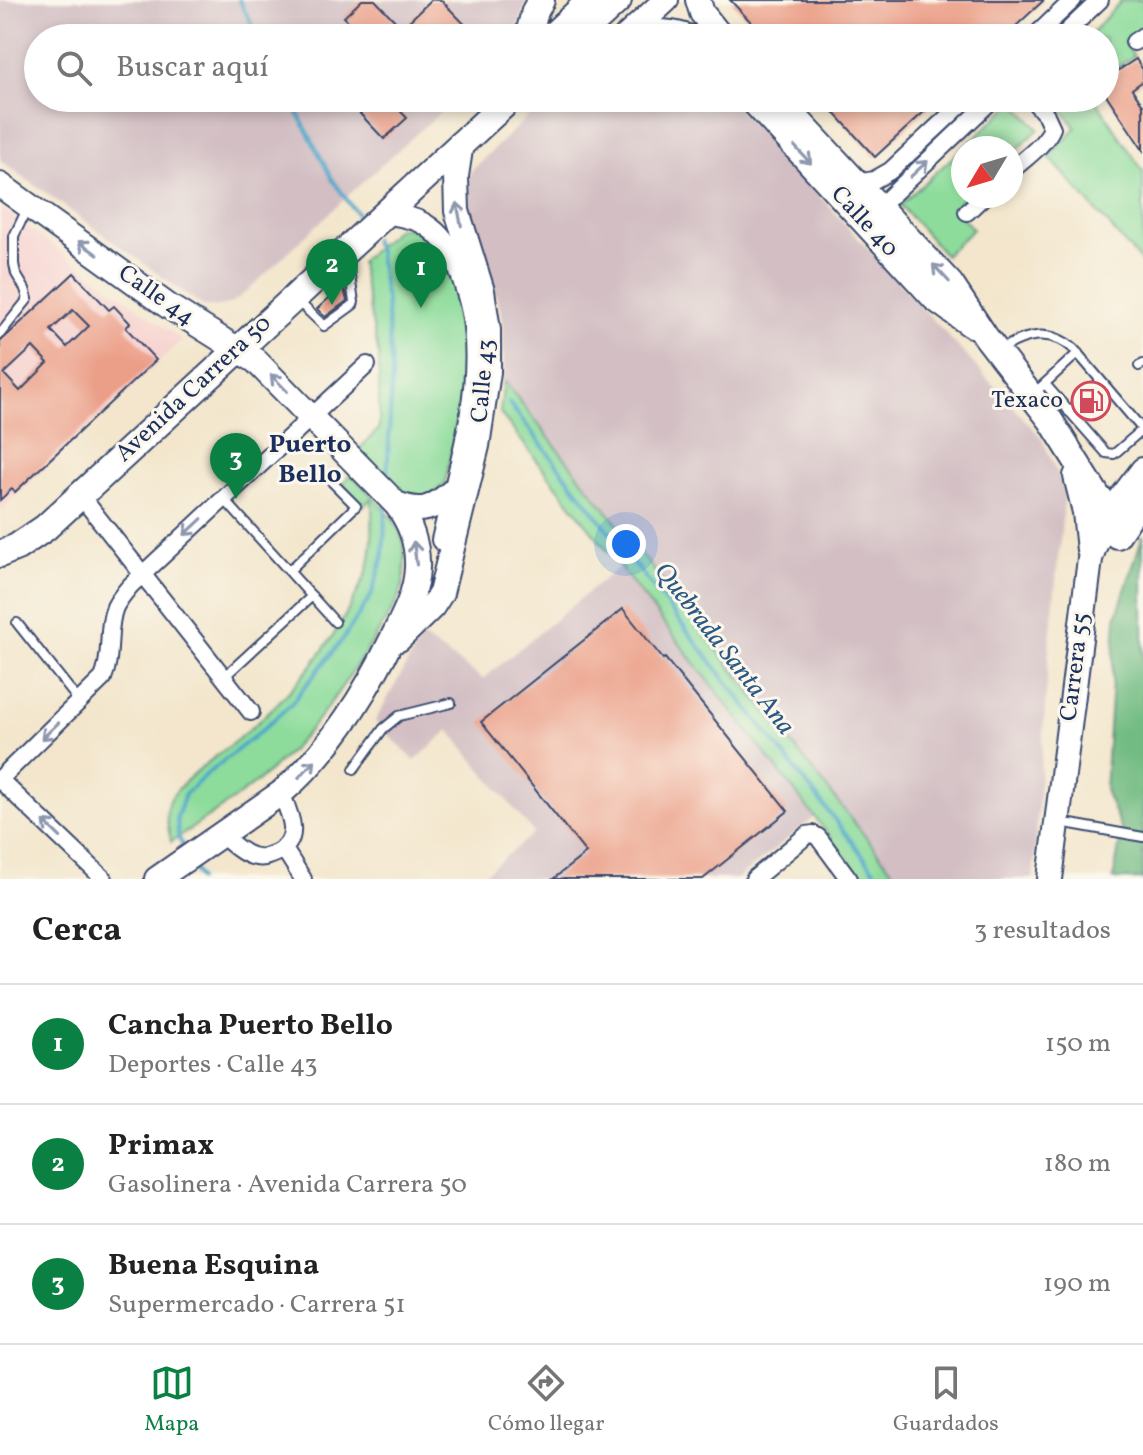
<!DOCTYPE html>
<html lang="es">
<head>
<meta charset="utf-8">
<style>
	body { margin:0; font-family:Vollkorn,serif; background:#f6f6f6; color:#222 }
	.compass { position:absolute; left:951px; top:136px; width:72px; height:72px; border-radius:50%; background:#fff; box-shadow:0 4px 12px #0003; rotate:232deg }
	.you { position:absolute; left:626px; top:544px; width:28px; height:28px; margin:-20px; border:6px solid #fff; border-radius:50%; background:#1a73e8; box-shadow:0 0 0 12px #1a73e833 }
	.badge { display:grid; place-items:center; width:52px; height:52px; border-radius:50%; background:#0b8043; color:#fff; font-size:26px; font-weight:700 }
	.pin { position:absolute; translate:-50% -66px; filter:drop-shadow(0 2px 4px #0008) }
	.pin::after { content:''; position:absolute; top:42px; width:28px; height:24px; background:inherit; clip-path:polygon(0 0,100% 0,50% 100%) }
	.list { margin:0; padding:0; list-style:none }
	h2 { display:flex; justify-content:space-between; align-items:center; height:104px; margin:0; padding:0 32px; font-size:34px }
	h2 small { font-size:26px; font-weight:400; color:#767676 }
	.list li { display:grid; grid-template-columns:52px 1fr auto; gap:24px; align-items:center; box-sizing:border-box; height:120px; padding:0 32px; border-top:2px solid #e0e0e0 }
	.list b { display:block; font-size:30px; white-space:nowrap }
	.list p { margin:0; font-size:26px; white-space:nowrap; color:#767676 }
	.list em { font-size:26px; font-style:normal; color:#767676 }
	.icon { flex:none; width:44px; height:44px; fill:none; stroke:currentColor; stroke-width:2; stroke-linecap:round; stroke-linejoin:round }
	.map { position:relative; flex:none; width:1143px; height:879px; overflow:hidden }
	.search { position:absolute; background:#fff; box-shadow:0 4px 12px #0003; left:24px; right:24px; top:24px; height:88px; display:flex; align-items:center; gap:20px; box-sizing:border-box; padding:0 28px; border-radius:44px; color:#767676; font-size:30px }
	.sheet { height:464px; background:#fff }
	nav { display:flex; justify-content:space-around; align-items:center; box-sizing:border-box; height:112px; border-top:2px solid #e0e0e0; background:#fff; font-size:22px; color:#767676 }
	nav a { display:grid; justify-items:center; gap:4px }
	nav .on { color:#0b8043 }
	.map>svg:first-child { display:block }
	.built { fill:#f7d0cd }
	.industrial { fill:#d2bec3 }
	.green { fill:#8ddc9b; stroke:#54867c; stroke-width:2 }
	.forest { fill:#72bc83; stroke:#467670; stroke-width:2 }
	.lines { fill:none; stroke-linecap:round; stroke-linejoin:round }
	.stream { stroke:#4aa5c8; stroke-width:4 }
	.building { fill:#eb9f88; fill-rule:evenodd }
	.service-casing { stroke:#3b4a6e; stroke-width:12 }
	.minor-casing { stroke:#3b4a6e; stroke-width:20 }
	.tertiary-casing { stroke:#3b4a6e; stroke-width:24 }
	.secondary-casing { stroke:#3b4a6e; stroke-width:28 }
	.primary-casing { stroke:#3b4a6e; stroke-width:30 }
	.service { stroke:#fff; stroke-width:8 }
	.minor { stroke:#fff; stroke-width:16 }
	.tertiary { stroke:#fff; stroke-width:20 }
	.secondary { stroke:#fff; stroke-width:24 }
	.primary { stroke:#fff; stroke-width:26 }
	.oneway { stroke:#8d97ae }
	.labels { text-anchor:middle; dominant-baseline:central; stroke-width:6; stroke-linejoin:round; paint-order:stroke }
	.street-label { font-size:24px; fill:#1b2f5e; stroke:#fbf7ec }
	.poi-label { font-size:24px; fill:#1b2f5e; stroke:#fbf7ec; text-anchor:end }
	.neighbourhood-label { font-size:26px; font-weight:bold; fill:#1b2f5e; stroke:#fbf7ec }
	.water-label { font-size:26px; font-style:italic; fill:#2b5883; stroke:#fbf7ec }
</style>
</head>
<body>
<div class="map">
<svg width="1143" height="879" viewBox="0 0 1143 879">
	<rect width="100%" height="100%" fill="#fbf7ec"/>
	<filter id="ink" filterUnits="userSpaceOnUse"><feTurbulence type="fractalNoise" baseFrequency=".0125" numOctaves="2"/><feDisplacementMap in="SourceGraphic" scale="16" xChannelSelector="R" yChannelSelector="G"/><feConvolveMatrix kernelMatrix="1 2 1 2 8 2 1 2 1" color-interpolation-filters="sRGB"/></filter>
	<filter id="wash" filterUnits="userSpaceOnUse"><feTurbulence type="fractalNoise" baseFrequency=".006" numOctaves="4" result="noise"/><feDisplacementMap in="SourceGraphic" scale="32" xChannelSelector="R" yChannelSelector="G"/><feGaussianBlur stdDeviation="1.8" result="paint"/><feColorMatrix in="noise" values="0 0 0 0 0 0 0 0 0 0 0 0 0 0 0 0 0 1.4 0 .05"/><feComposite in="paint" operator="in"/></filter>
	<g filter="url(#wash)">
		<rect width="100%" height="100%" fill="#f3e6cc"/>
		<!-- built -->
		<path class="built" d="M0 207 182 340 0 511Z"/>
		<!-- industrial -->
		<path class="industrial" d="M0 0H526L521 20 509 38H38V98H456L355 189 245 293 231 303 218 307 203 306 0 160Z
			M553 98H729L1041 437 1065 490 1049 650 1033 879H899L504 381 503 318 468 206 470 172 545 100Z
			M620 566 815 817 737 879H478L534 833 449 730 415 761 375 721 422 637 483 679Z"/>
		<!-- green -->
		<path class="green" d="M1122 0H1143V29L1125 41 1134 56 1105 75V38H1087Z
			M1054 98H1094L1143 171V264L1049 157 1076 128Z
			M1014 102 1039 129 1011 155V148H963Z
			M963 148V196H966L953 208 973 229 945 255 900 205Z
			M398 228C412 227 420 233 430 242 487 294 457 418 445 484 439 489 432 496 424 498 400 504 373 465 358 450L379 429V356L360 262Z
			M504 381 899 879H863L500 413Z
			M351 474C363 487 392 514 399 529 406 545 406 567 403 583 400 602 382 626 372 642 341 689 309 738 265 775 236 800 203 820 171 842 169 829 163 813 170 800 181 780 220 754 238 739 287 699 330 650 357 593 360 586 365 578 367 571 374 548 372 521 372 498L363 506 342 484Z"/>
		<!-- forest -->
		<path class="forest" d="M1143 535V879H1113L1122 831 1105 790 1116 618Z"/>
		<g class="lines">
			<!-- stream -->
			<path class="stream" d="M239 0 259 38
				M290 98 332 179 362 221
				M373 239 378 252 386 300 392 375 387 480
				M509 403 881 879
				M184 848 178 836 177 817 185 794 207 774 261 731 291 704 343 639 371 596 383 557 386 505
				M193 867 199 879"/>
		</g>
		<g id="blocks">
			<!-- building -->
			<path class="building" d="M362 0H375L402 28 431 0H441L478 38H365L344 17Z
				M730 0H1044L1003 38H766Z
				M1136 59 1143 70V81L1132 89 1143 105V150L1105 93V79Z
				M345 98H388L407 118 384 139Z
				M821 98H939L875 157Z
				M74 273 109 310 114 306 130 323 126 328 156 360 15 492 12 489 0 500V342ZM73 310 89 326 67 347 51 330ZM33 347 48 363 20 391 4 374Z
				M341 287 345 292 347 301 325 317 317 309Z
				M623 609 663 659 665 658 788 811 703 879H553L586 853 481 722Z"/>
		</g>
	</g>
	<g filter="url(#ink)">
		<use href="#blocks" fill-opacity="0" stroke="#3b4a6e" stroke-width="2"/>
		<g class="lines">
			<defs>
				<path id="service" d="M294 303 302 305 324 326 353 305 354 302 348 263 349 257
					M0 334 28 299 25 289 16 274 14 264V236L28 207
					M1000 350C1026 334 1050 328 1074 349L1143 430
					M1139 366 1143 364
					M1045 384 1106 453 1114 454 1143 429
					M1041 387 1078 353
					M1069 412 1101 381
					M224 499 335 622
					M289 571 356 506 332 482
					M17 623 79 701
					M224 677 312 596
					M354 769 383 729 399 716 451 703
					M1071 824 1143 837"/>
				<path id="minor" d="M1033 38 1073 0
					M1060 38 1100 0
					M1134 42 1143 36
					M1011 171C1024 159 1045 145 1052 128L1046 115 1031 98
					M857 183 874 180 890 171 968 98
					M870 210 879 207 994 98
					M967 212 984 196
					M80 495 251 712
					M0 779 103 678C113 655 106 629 115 607 119 599 125 592 130 586L367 365
					M0 780 104 879
					M221 834C230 842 241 853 252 856 262 859 267 857 276 853 303 840 290 814 281 793
					M284 849 303 879
					M754 879 807 835 813 834 818 837 849 879"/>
				<path id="tertiary" d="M385 213C398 216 414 217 426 225 444 236 454 255 461 274 467 291 473 310 474 328 482 398 458 472 442 540"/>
				<path id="secondary" d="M698 0 702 13 722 38
					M631 33C651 32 671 30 690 38
					M627 36 666 0
					M750 98 935 299 971 325
					M778 98 951 284 986 337 1051 421 1098 496 1123 525
					M0 185 168 306 256 361 396 504C410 522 418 545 417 568 416 593 404 615 393 637 365 695 330 751 281 793L157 879
					M1076 476 1085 512 1089 550
					M396 504C423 514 432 509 453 491
					M1117 536 1143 498
					M399 639 432 607 441 593 477 446 488 372V330L482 291 457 211 456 176 461 143
					M1050 879 1090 559C1100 524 1121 498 1143 470"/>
				<path id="primary" d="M528 38 535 11 541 0
					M550 38 591 0
					M577 38 618 0
					M0 554 17 547 45 528 511 98"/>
			</defs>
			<!-- service casing -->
			<use href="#service" class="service-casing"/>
			<!-- minor casing -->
			<use href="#minor" class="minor-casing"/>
			<!-- tertiary casing -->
			<use href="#tertiary" class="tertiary-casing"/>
			<!-- secondary casing -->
			<use href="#secondary" class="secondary-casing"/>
			<!-- primary casing -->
			<use href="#primary" class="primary-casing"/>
			<!-- service -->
			<use href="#service" class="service"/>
			<!-- minor -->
			<use href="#minor" class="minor"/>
			<!-- tertiary -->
			<use href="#tertiary" class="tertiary"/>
			<!-- secondary -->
			<use href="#secondary" class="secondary"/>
			<!-- primary -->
			<use href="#primary" class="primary"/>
		</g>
		<!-- one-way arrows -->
		<defs><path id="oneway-shaft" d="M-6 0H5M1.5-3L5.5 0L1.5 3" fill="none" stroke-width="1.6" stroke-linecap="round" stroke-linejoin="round" transform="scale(2)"/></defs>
		<g class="oneway">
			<use href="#oneway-shaft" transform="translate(803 155) rotate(47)"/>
			<use href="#oneway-shaft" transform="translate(919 169) rotate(-43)"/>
			<use href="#oneway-shaft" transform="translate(459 214) rotate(-101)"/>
			<use href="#oneway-shaft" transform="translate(88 248) rotate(-144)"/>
			<use href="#oneway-shaft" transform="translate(941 273) rotate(-133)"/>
			<use href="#oneway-shaft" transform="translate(279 383) rotate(-134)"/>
			<use href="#oneway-shaft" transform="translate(193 527) rotate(137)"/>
			<use href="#oneway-shaft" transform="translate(415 553) rotate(-97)"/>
			<use href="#oneway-shaft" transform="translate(50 731) rotate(136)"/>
			<use href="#oneway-shaft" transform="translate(307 769) rotate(-46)"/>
			<use href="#oneway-shaft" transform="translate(52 829) rotate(-136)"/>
		</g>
	</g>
	<!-- icons -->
	<defs>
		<symbol id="fuel-ring" viewBox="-11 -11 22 22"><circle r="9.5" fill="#fbf7ec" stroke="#d1495b" stroke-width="1.5"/><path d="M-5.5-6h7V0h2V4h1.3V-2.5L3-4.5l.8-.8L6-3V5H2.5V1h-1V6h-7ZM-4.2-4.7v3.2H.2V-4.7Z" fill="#d1495b"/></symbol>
	</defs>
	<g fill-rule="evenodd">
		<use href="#fuel-ring" x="1069" y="379" width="44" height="44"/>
	</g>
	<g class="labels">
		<!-- street labels -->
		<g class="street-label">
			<text transform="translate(864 222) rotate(47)">Calle 40</text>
			<text transform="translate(156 296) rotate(35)">Calle 44</text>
			<text transform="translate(484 381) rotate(-85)">Calle 43</text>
			<text transform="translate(194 389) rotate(-43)">Avenida Carrera 50</text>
			<text transform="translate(1076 667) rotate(-83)">Carrera 55</text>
		</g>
		<!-- poi labels -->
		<g class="poi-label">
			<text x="1063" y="401">Texaco</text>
		</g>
		<!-- neighbourhood labels -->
		<g class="neighbourhood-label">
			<text x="310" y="445">Puerto<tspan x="310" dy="30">Bello</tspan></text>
		</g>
		<!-- water labels -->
		<g class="water-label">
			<text transform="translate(724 649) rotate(52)">Quebrada Santa Ana</text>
		</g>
	</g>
</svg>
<svg class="compass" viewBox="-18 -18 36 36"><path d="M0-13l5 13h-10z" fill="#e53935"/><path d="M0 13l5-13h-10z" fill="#767676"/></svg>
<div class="you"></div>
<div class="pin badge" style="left:421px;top:308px">1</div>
<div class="pin badge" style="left:332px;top:305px">2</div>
<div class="pin badge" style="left:236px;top:499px">3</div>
<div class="search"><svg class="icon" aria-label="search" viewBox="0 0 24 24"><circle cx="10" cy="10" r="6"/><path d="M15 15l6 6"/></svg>Buscar aquí</div>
</div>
<section class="sheet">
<h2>Cerca<small>3 resultados</small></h2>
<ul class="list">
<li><span class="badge">1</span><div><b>Cancha Puerto Bello</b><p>Deportes · Calle 43</p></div><em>150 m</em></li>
<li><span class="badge">2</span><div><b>Primax</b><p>Gasolinera · Avenida Carrera 50</p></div><em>180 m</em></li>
<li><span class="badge">3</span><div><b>Buena Esquina</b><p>Supermercado · Carrera 51</p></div><em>190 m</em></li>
</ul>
</section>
<nav>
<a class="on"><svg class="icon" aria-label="map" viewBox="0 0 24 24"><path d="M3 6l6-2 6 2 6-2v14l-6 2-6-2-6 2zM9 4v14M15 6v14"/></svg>Mapa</a>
<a><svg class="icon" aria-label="directions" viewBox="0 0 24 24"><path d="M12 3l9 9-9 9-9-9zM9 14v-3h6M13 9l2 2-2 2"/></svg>Cómo llegar</a>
<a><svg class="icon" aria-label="saved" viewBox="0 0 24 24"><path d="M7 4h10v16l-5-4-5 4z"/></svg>Guardados</a>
</nav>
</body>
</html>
